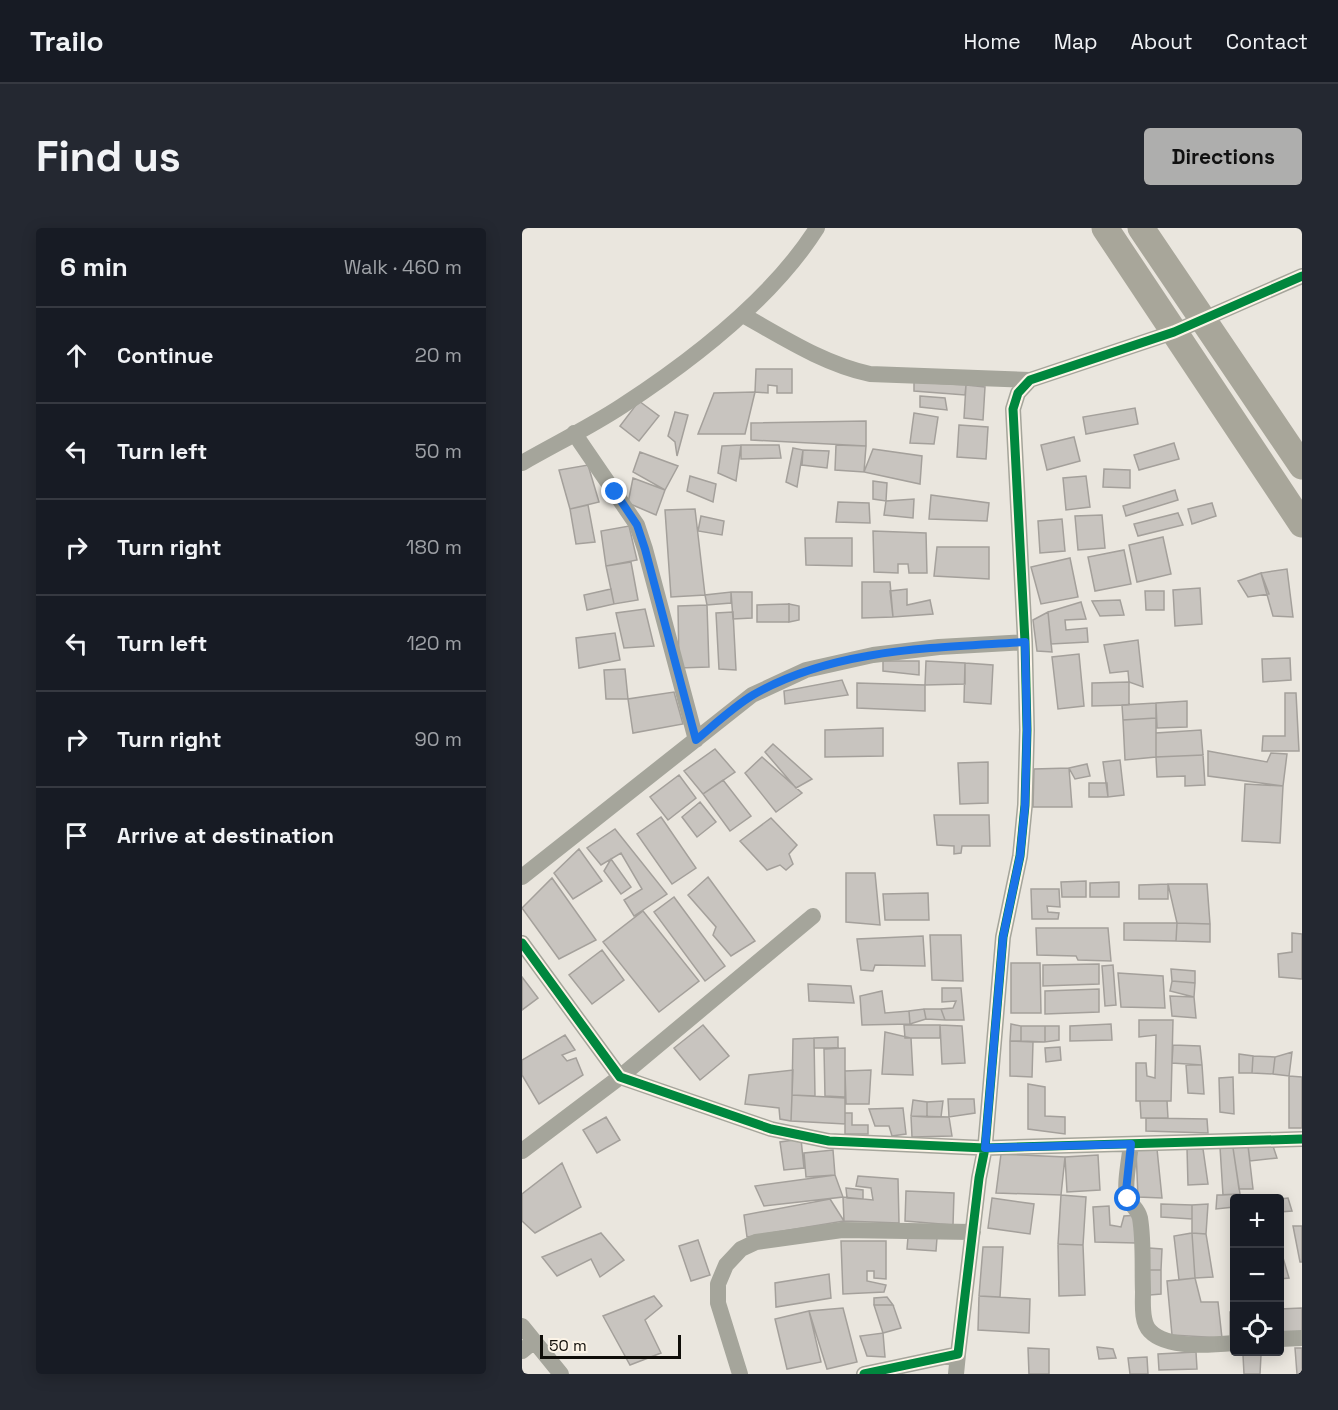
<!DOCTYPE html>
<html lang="en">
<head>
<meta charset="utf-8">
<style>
	body { margin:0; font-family:"Space Grotesk",sans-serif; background:#242831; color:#f1f3f6 }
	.controls { position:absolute; right:18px; bottom:18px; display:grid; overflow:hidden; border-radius:6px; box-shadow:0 3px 15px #0003 }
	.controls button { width:54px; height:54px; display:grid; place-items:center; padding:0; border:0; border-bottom:2px solid #363941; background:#171b24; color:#f1f3f6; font:30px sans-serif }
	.scale { position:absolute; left:18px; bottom:15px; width:141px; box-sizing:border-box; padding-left:6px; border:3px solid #0f0d08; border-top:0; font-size:16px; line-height:21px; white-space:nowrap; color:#0f0d08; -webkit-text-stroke:4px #fcf4e7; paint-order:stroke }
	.stop { position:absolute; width:18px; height:18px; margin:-14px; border:4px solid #1a73e8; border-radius:50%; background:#fff }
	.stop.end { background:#1a73e8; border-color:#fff; box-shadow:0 2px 6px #0008 }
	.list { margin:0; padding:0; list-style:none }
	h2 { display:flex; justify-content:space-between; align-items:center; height:78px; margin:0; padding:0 24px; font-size:26px }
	h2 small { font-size:20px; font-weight:400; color:#9ea1a6 }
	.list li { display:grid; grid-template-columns:39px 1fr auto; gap:18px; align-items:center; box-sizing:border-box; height:96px; padding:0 24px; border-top:2px solid #363941 }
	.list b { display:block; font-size:22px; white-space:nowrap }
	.list em { font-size:20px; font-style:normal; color:#9ea1a6 }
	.icon { flex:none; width:33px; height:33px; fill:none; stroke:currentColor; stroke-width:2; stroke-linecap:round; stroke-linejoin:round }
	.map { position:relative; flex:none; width:780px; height:1146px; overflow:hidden; border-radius:6px }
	header { display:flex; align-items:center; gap:36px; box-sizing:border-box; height:84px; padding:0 30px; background:#171b24; border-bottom:2px solid #363941 }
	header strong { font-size:28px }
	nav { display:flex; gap:33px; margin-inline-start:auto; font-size:21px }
	.intro { display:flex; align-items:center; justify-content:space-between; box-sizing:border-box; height:144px; padding:0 36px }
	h1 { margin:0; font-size:42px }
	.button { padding:15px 27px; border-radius:6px; background:#aeaead; color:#111; font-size:21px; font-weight:700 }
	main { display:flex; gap:36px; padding:0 36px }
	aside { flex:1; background:#171b24; border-radius:6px; box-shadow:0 3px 15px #0003 }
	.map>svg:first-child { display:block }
	.building { fill:#c8c4bf; stroke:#a4a09b; stroke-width:1.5 }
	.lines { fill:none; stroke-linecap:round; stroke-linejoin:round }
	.minor { stroke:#a5a59b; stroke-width:16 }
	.primary { stroke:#a8a69a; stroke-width:27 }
	.cycleway-casing { stroke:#fcf4e7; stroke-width:13 }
	.cycleway { stroke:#00873e; stroke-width:9 }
	.route { stroke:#1a73e8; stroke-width:8 }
</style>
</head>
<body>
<header>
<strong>Trailo</strong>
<nav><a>Home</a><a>Map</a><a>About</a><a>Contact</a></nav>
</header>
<div class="intro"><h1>Find us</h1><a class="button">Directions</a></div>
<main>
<aside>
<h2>6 min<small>Walk · 460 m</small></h2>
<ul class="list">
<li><svg class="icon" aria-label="ahead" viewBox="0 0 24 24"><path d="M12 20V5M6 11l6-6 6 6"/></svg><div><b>Continue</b></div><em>20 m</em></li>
<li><svg class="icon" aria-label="left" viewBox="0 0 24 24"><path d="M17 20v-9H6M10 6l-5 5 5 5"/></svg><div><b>Turn left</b></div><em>50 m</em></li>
<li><svg class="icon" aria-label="right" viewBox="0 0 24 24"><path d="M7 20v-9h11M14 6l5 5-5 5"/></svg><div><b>Turn right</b></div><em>180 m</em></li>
<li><svg class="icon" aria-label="left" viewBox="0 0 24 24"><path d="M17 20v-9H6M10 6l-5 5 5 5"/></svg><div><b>Turn left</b></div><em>120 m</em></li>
<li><svg class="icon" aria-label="right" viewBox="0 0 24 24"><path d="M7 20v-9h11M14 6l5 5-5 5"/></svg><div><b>Turn right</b></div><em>90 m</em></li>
<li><svg class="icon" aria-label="arrive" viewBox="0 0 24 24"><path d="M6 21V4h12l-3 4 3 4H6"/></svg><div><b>Arrive at destination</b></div></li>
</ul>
</aside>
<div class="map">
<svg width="780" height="1146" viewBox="0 0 780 1146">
	<rect width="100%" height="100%" fill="#eae6de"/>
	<!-- building -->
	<path class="building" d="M234 141H270V165H255V158L246 157V165L233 164Z
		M392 154 444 157 443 167 392 163Z
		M444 157 463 159 461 192 442 190Z
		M233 164 223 206H176L192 165Z
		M398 168 423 170 425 182 398 179Z
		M117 173 137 188 117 213 98 198Z
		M613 180 616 196 564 206 561 189Z
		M153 184 166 187 155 228 153 214 146 208Z
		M392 185 416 189 412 216 388 215Z
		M344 193V218L229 212V195Z
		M437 197 466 199 464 231 435 229Z
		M552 209 558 233 525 242 519 217Z
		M652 215 657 231 617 242 612 227Z
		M219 217H257L259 230 219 231Z
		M219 217 214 253 196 245 200 218Z
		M314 217 344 218 342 244 313 242Z
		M271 220 281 222 275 259 264 254Z
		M351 221 400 228 398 256 342 244Z
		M281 222 307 223 305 240 280 237Z
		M118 224 156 238 143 262 111 244Z
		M66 237 77 274 48 281 37 242Z
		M582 241 608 242V260L581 259Z
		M168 248 194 256 191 274 165 263Z
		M564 248 568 279 544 282 541 250Z
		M111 250 143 262 134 287 106 275Z
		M351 253 365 255 364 273 351 271Z
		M653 262 656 272 604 288 601 278Z
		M409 267 467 275 465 293 407 291Z
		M392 271 391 290 362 287 364 273Z
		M316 274 347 275 348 295 314 294Z
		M690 275 694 288 670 296 666 281Z
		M66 277 73 314 54 316 48 281Z
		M173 281 183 367 149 369 143 282Z
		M656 285 661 297 616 308 612 296Z
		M580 287 583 320 556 322 553 288Z
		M179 288 202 293 200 307 176 303Z
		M540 291 543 323 518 325 516 293Z
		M107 298 115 332 84 338 79 303Z
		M351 303 404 305 405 345H387L386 336H376V345L352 344Z
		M641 309 649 346 615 354 607 317Z
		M283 310H330V338L284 337Z
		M415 319H467V351L412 348Z
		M602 322 609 356 573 363 566 329Z
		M548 330 556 369 519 376 509 339Z
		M109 334 116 372 92 376 84 338Z
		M765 341 771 389 751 388 739 345Z
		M739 345 747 366 726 369 716 353Z
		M340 354H368L371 389 340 390Z
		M678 360 680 396 653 398 651 362Z
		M89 361 92 376 65 382 62 367Z
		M385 361V377L408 372 411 386 371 389 368 363Z
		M623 363H642V382H624Z
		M209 364V375L185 377 183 367Z
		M209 364H230V390L211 391Z
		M598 372 602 387 578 388 570 373Z
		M559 374 564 391 543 392 544 402 565 400 566 414 529 416 526 384Z
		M267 376V394H235V377Z
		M267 376 277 378V392L267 394Z
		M185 377 187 439 157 440 156 378Z
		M123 381 132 418 102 420 94 385Z
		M211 384 214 442 197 441 194 385Z
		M526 384 530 424 515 423 511 392Z
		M93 405 98 432 57 440 54 410Z
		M616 412 621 459 607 454 606 443 588 445 582 417Z
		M557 426 562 478 536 481 530 429Z
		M768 430 769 452 741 454 740 431Z
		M361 433H397V447L361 443Z
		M404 433 443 435V456L403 457Z
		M443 435 471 437 469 476 442 474Z
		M103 441 106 471H84L82 442Z
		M320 452 326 467 263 476 262 463Z
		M607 454V477L570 478V455Z
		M335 455 403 457V483L335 480Z
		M152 464 161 496 111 505 106 471Z
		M763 465H774L777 523H740L741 508H763Z
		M665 473V499L635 500 634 475Z
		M634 475V490L601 492 600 477Z
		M634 490V529L603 532 601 492Z
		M361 500V528L303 529V502Z
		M679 502 681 527 634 529V505Z
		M251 516 290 551 274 560 243 524Z
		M193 521 213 544 181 566 162 543Z
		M686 523 745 534 749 525 765 526 761 558 686 548Z
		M681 527 683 557 663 558V548L635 549 634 529Z
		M240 529 280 565 254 584 223 545Z
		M598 532 602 567 586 569 581 534Z
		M466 534V575L438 576 436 535Z
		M565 536 568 548 553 551 547 540Z
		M547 540 550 579H511L512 541Z
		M157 547 174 570 146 592 128 569Z
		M201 552 229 588 208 603 181 566Z
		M567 555H585L586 569H567Z
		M723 556 761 558 758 615 720 613Z
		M178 574 194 594 175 609 160 589Z
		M412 587H467L468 618H440L439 625 432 626V618L415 617Z
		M139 589 174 640 150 656 115 606Z
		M249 590 275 617 267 626 271 636 264 642 258 637 245 642 218 613Z
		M93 601 145 666 112 688 102 672 120 661 99 625 79 637 65 620Z
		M57 621 80 653 51 671 32 645Z
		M89 631 109 659 99 666 82 643Z
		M324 645H353L358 697 324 694Z
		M186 649 233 713 209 728 191 707 194 699 166 667Z
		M30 650 74 712 37 731 0 680Z
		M564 653V669H540L539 654Z
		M597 654V669H568V655Z
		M646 656V671H617V657Z
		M646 656H685L688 696 655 695Z
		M509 661H537L538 679 525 678 526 684 537 685 536 691H510Z
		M406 665 407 692H363L361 666Z
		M152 669 203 738 183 753 132 684Z
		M121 683 177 753 137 784 81 714Z
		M602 695H655L654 713 602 712Z
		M655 695 688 696V714L654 713Z
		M514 700H586L589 733 556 732 554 728 515 727Z
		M770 705 780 706V751L757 749 756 726 770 724Z
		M408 707H439L441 753 410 752Z
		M401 708 403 738 353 737 351 743 339 742 335 711Z
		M80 722 102 752 70 776 47 747Z
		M489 735H518L519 785H489Z
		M577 736V756L521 758V737Z
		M591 737 594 777 583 778 580 738Z
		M649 741 673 743V755L650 753Z
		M596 745 641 748 643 780 599 779Z
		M0 749 16 770 0 782Z
		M650 753 673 755 672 769 648 763Z
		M286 756 329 758 332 775 287 773Z
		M420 760H439L442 792H423L419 781 431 780 434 773 420 774Z
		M577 761V784L523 786V763Z
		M360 763 363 785 387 783 388 796 340 797 338 768Z
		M648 768 672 769 674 790 650 788Z
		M402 781H419L423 792 404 791Z
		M402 781 404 791 388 796 387 783Z
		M617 792H651L649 873H614V835H624L625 848 633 850 634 807 617 809Z
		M489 796 499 798V813H488Z
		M589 796 590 812 548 813V798Z
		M181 797 207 828 178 852 152 820Z
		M382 797H418V810H383Z
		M418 797 440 798 443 835 420 836Z
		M499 798H523V814L499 813Z
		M523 798H537V812L523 814Z
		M363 804 389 810 391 847 360 846Z
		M43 807 53 822 40 827 45 833 54 830 61 847 17 876 0 847V832Z
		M316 809V820H292V810Z
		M292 810 293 868 270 867 271 811Z
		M488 813 511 814 510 849 488 848Z
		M651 817 678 818 680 837 650 835Z
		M538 819 539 832 524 834 523 820Z
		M323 820V869L303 868 302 821Z
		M770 824 767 848 751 846 753 829Z
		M717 826 731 828 730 845H717Z
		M731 828 753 829 751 846 730 845Z
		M664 837H680L682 866 666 865Z
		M271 842 269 893 258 891 257 880 223 876 227 847Z
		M349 842 347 876H324L323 843Z
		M767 848 780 849V900H767Z
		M711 849 712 886 698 884 697 850Z
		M506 856 523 859V888L543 889V906L506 901Z
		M270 867 323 870V896L269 893Z
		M426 871H452L453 885 427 889Z
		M391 872 405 874V889L389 888Z
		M421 873 419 889H405V874Z
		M618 873H645L646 890H619Z
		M381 880 384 906 370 908 367 898H353L347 881Z
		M323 885H330V897H346V906H323Z
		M389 888 427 889 430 908 390 909Z
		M84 889 98 912 75 925 61 902Z
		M624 890 685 891 686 905 624 903Z
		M279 911 282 940 262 942 258 914Z
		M726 918 731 961H717L711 920Z
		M726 918H751L755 930 728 933Z
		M698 919 711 920 718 966 701 967Z
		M665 920 681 921 686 956 666 957Z
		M635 921 640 970 616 969 614 922Z
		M311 922 313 947 284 949 282 925Z
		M479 926 543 929 539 967 474 965Z
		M576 927 578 962 545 964 543 929Z
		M40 935 59 979 13 1005 0 993V966Z
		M313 947 321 969 242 978 233 958Z
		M336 948 376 951 377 995 322 993 321 969 351 972 349 960 334 958Z
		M324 960 341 962V971L325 970Z
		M384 963 432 965 431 997 383 993Z
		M718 966 719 970H712V979L694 981 695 967Z
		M539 967 564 969 561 1017 536 1016Z
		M470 970 512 976 508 1006 466 1000Z
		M766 970 770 983 758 984V971Z
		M308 971 322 993 225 1009 222 987Z
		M639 976 670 977V991L639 989Z
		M686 976 684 1006 670 1005V977Z
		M587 978 588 997 599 999 602 988 617 987 614 1015 573 1014 571 979Z
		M771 998H780V1034H778Z
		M79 1005 102 1032 78 1049 69 1031 35 1048 20 1029Z
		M670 1005 673 1050 657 1052 652 1008Z
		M670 1005 684 1006 691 1049 673 1050Z
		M386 1009 415 1010 414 1023 385 1021Z
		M176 1012 188 1047 169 1053 157 1018Z
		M319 1013H364V1051L352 1050V1043H345V1053L364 1057 362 1064 321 1066Z
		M536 1016 561 1017 563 1067 537 1068Z
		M461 1019H481L478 1069 457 1068Z
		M627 1020 640 1021 639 1042H627Z
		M758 1023H759L767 1050 758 1051Z
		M627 1042H639V1066L628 1067Z
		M307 1046 309 1070 254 1079 253 1055Z
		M673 1050 679 1074H696L700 1110 650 1107 645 1053Z
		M132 1068 140 1078 123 1092 139 1125 108 1137 81 1088Z
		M457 1068 508 1071 507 1105 456 1102Z
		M365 1069 371 1077H352V1070Z
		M352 1077H371L379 1100 361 1105Z
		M321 1080 335 1134 305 1141 287 1083Z
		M780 1080V1108H758V1081Z
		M287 1083 299 1134 265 1141 253 1091Z
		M708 1084H712V1109H708Z
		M361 1105 363 1129 345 1128 338 1108Z
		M575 1119 591 1121 594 1130 577 1131Z
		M506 1120 527 1121V1146H507Z
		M773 1120H780V1146H775Z
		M674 1124 675 1141 637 1142 636 1126Z
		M721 1127H739L738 1146H722Z
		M625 1129 626 1146H608L606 1130Z"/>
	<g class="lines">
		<!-- minor -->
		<path class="minor" d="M221 87C262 110 302 136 348 146L508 152
			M52 205 115 297 123 321 174 512
			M0 235C33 216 68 199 100 178 169 133 250 71 295 0
			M0 649 230 467 284 442 351 427 417 419 503 414
			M0 715 98 849 249 901 307 913 463 920 780 911
			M609 916C608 928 601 960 606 971 610 978 616 981 618 990 622 1014 620 1039 621 1064 621 1075 619 1094 628 1103 645 1121 690 1117 712 1115
			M0 923 98 849 291 688
			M0 1098 39 1146
			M758 1111 780 1110
			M0 1123 12 1113
			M218 1146 196 1075V1056L204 1037 219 1021 234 1014 320 1002 451 1004
			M342 1146 436 1126 457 950 463 920 481 709 498 628 503 577 505 502 503 414 491 181 496 165 508 152 652 104 780 48
			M434 1146 436 1126"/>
		<!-- primary -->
		<path class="primary" d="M583 0 780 296
			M619 0 780 238"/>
		<defs>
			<path id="cycleway" d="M0 715 98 849 249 901 307 913 463 920 780 911
				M342 1146 436 1126 457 950 463 920 481 709 498 628 503 577 505 502 503 414 491 181 496 165 508 152 652 104 780 48"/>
		</defs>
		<!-- cycleway casing -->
		<use href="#cycleway" class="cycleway-casing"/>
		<!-- cycleway -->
		<use href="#cycleway" class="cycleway"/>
	</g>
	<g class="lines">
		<!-- route -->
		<path class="route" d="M93 264 115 297 123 321 174 512C192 497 211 479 231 467 312 420 412 420 503 414L505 502 503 577 498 628 481 709 463 920 609 916 604 963 606 971"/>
	</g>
</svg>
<div class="controls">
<button>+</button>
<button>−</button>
<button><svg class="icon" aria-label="locate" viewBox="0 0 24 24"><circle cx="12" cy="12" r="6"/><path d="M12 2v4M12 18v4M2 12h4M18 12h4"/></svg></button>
</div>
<div class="scale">50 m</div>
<div class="stop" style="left:606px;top:971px"></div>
<div class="stop end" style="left:93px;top:264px"></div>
</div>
</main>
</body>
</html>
